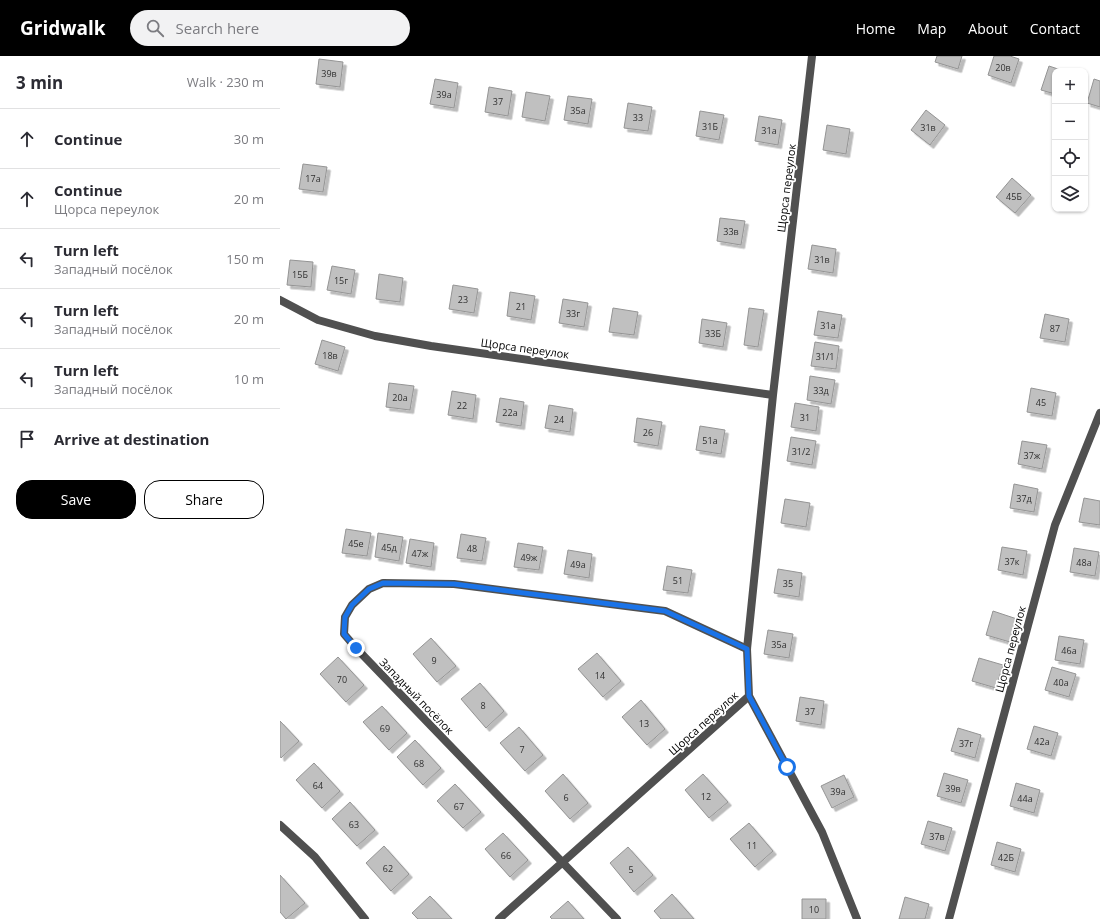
<!DOCTYPE html>
<html lang="en">
<head>
<meta charset="utf-8">
<style>
	body { margin:0; font-family:"Open Sans",sans-serif; background:#f2f2f3; color:#2b2b33 }
	.controls { position:absolute; right:12px; top:12px; display:grid; overflow:hidden; border-radius:8px; box-shadow:0 1px 3px #0004 }
	.controls button { width:36px; height:36px; display:grid; place-items:center; padding:0; border:0; border-bottom:1px solid #e1e1e2; background:#fff; color:#2b2b33; font:20px sans-serif }
	.stop { position:absolute; width:12px; height:12px; margin:-9px; border:3px solid #1a73e8; border-radius:50%; background:#fff }
	.stop.end { background:#1a73e8; border-color:#fff; box-shadow:0 1px 4px #0008 }
	.list { margin:0; padding:0; list-style:none }
	h2 { display:flex; justify-content:space-between; align-items:center; height:52px; margin:0; padding:0 16px; font-size:17px }
	h2 small { font-size:13px; font-weight:400; color:#7c7c81 }
	.list li { display:grid; grid-template-columns:26px 1fr auto; gap:12px; align-items:center; box-sizing:border-box; height:60px; padding:0 16px; border-top:1px solid #e1e1e2 }
	.list b { display:block; font-size:15px; white-space:nowrap }
	.list p { margin:0; font-size:13px; white-space:nowrap; color:#7c7c81 }
	.list em { font-size:13px; font-style:normal; color:#7c7c81 }
	.actions { display:flex; gap:8px; padding:12px 16px }
	.actions a { flex:1; padding:9px 0; border:1px solid #000; border-radius:16px; text-align:center; font-size:14px; color:#000 }
	.actions .main { background:#000; color:#fff }
	.icon { flex:none; width:22px; height:22px; fill:none; stroke:currentColor; stroke-width:2; stroke-linecap:round; stroke-linejoin:round }
	.map { position:relative; flex:none; width:820px; height:863px; overflow:hidden }
	header { display:flex; align-items:center; gap:24px; box-sizing:border-box; height:56px; padding:0 20px; background:#000; color:#fff }
	header strong { font-size:19px }
	nav { display:flex; gap:22px; margin-inline-start:auto; font-size:14px }
	.search { width:280px; height:36px; background:#f2f2f3; display:flex; align-items:center; gap:10px; box-sizing:border-box; padding:0 14px; border-radius:22px; color:#7c7c81; font-size:15px }
	main { display:flex }
	aside { flex:1; background:#fff }
	.map>svg:first-child { display:block }
	.building { fill:#c0c0c0; stroke:#949494; filter:url(#shadow) }
	.lines { fill:none; stroke-linecap:round; stroke-linejoin:round }
	.minor { stroke:#505050; stroke-width:8 }
	.route { stroke:#1a73e8; stroke-width:5 }
	.labels { text-anchor:middle; dominant-baseline:central; stroke-width:3.5; stroke-linejoin:round; paint-order:stroke }
	.number-label { font-size:9px; fill:#303030 }
	.street-label { font-size:11px; fill:#000; stroke:#fff }
</style>
</head>
<body>
<header>
<strong>Gridwalk</strong>
<div class="search"><svg class="icon" aria-label="search" viewBox="0 0 24 24"><circle cx="10" cy="10" r="6"/><path d="M15 15l6 6"/></svg>Search here</div>
<nav><a>Home</a><a>Map</a><a>About</a><a>Contact</a></nav>
</header>
<main>
<aside>
<h2>3 min<small>Walk · 230 m</small></h2>
<ul class="list">
<li><svg class="icon" aria-label="ahead" viewBox="0 0 24 24"><path d="M12 20V5M6 11l6-6 6 6"/></svg><div><b>Continue</b></div><em>30 m</em></li>
<li><svg class="icon" aria-label="ahead" viewBox="0 0 24 24"><path d="M12 20V5M6 11l6-6 6 6"/></svg><div><b>Continue</b><p>Щорса переулок</p></div><em>20 m</em></li>
<li><svg class="icon" aria-label="left" viewBox="0 0 24 24"><path d="M17 20v-9H6M10 6l-5 5 5 5"/></svg><div><b>Turn left</b><p>Западный посёлок</p></div><em>150 m</em></li>
<li><svg class="icon" aria-label="left" viewBox="0 0 24 24"><path d="M17 20v-9H6M10 6l-5 5 5 5"/></svg><div><b>Turn left</b><p>Западный посёлок</p></div><em>20 m</em></li>
<li><svg class="icon" aria-label="left" viewBox="0 0 24 24"><path d="M17 20v-9H6M10 6l-5 5 5 5"/></svg><div><b>Turn left</b><p>Западный посёлок</p></div><em>10 m</em></li>
<li><svg class="icon" aria-label="arrive" viewBox="0 0 24 24"><path d="M6 21V4h12l-3 4 3 4H6"/></svg><div><b>Arrive at destination</b></div></li>
</ul>
<div class="actions"><a class="main">Save</a><a>Share</a></div>
</aside>
<div class="map">
<svg width="820" height="863" viewBox="0 0 820 863">
	<defs>
		<filter id="shadow"><feDropShadow dx="3.5" dy="3.5" stdDeviation="0" flood-color="#0004"/></filter>
	</defs>
	<rect width="100%" height="100%" fill="#fff"/>
	<!-- building -->
	<path class="building" d="M657 0H682L678 13 655 6Z
		M714 0H730L739 3 731 27 708 19Z
		M39 3 63 6 60 31 36 28Z
		M769 10 784 15H775V38L761 34Z
		M155 23 178 27 174 52 150 48Z
		M814 23 820 25V51L807 47Z
		M209 31 232 35 228 60 205 56Z
		M246 36 270 40 265 65 242 61Z
		M288 40 312 43 308 68 284 64Z
		M348 47 372 51 368 75 344 72Z
		M646 54 665 69 650 89 631 74Z
		M420 55 444 59 439 84 416 80Z
		M479 60 502 64 498 89 475 85Z
		M547 69 570 73 566 98 543 94Z
		M23 108 47 111 43 136 19 133Z
		M732 122 751 139 735 157 716 141Z
		M440 162 465 165 461 189 437 185Z
		M532 189 556 193 553 217 528 213Z
		M10 204 33 206 31 231 7 229Z
		M52 210 75 214 71 238 47 234Z
		M99 218 123 222 120 246 96 243Z
		M173 229 198 233 194 257 169 253Z
		M230 236 255 240 251 264 227 260Z
		M283 243 308 247 304 271 279 267Z
		M333 252 358 256 354 279 329 276Z
		M469 252 484 254 478 291 464 289Z
		M538 255 562 259 558 282 534 279Z
		M765 258 789 263 785 286 760 282Z
		M422 263 447 267 443 291 419 287Z
		M42 284 65 291 58 315 35 308Z
		M535 286 559 290 556 313 531 310Z
		M530 320 555 324 551 348 527 344Z
		M109 327 134 330 130 354 106 351Z
		M751 332 776 337 772 360 747 356Z
		M172 335 196 339 193 363 168 359Z
		M220 342 244 346 241 370 216 366Z
		M515 347 539 351 536 375 511 371Z
		M269 349 293 353 290 376 265 372Z
		M357 362 382 366 378 390 354 386Z
		M420 370 445 374 441 398 416 394Z
		M511 381 536 385 532 409 507 405Z
		M742 385 767 389 762 413 738 408Z
		M734 428 758 433 754 456 730 452Z
		M804 442 820 445V469L799 466Z
		M505 443 530 447 526 471 501 467Z
		M66 473 91 477 87 500 62 497Z
		M98 477 123 481 119 505 95 501Z
		M181 478 206 482 202 505 177 502Z
		M130 483 154 487 151 511 126 507Z
		M238 487 263 491 259 514 234 511Z
		M722 491 747 495 743 519 718 514Z
		M794 492 819 496 815 520 790 516Z
		M288 494 312 498 309 522 284 518Z
		M387 510 412 514 408 537 383 534Z
		M498 513 522 517 519 541 494 537Z
		M713 555 737 563 730 586 706 579Z
		M488 574 513 578 509 602 484 598Z
		M779 580 804 584 800 608 775 604Z
		M151 582 176 610 157 626 133 598Z
		M317 597 341 625 323 641 298 613Z
		M58 601 84 629 66 646 40 618Z
		M699 602 723 609 716 632 692 625Z
		M772 611 796 618 789 641 765 634Z
		M200 627 224 655 206 672 181 643Z
		M520 641 544 645 541 669 516 665Z
		M361 644 385 673 367 689 342 661Z
		M102 650 127 677 109 694 83 666Z
		M0 665 19 685 1 702 0 700Z
		M754 670 778 677 771 700 747 693Z
		M239 671 263 699 245 715 220 687Z
		M678 672 701 679 695 702 671 695Z
		M135 684 161 712 143 729 117 701Z
		M34 707 60 735 42 752 16 724Z
		M664 717 688 724 681 747 657 740Z
		M283 718 308 747 290 763 265 735Z
		M423 718 448 746 429 762 405 734Z
		M564 719 574 741 552 752 541 730Z
		M736 727 760 734 754 757 730 750Z
		M175 728 201 756 183 772 157 745Z
		M70 746 95 774 77 790 52 763Z
		M648 765 672 772 665 795 641 788Z
		M469 767 493 795 475 811 450 783Z
		M223 777 248 804 230 821 205 793Z
		M717 786 741 793 735 816 711 809Z
		M104 790 129 818 111 835 86 807Z
		M348 791 373 819 354 836 330 807Z
		M0 819 25 847 6 863 0 856Z
		M392 838 414 863H381L374 855Z
		M150 840 172 863H138L132 857Z
		M625 841 649 848 645 863H619Z
		M522 843H546V863H522Z
		M288 845 304 863H272L270 861Z"/>
	<g class="lines">
		<!-- minor -->
		<path class="minor" d="M0 244 38 264 95 280 151 290 493 339
			M469 640 542 776 577 863
			M0 769 35 801 85 863
			M219 863 469 640 467 593 493 339 532 0
			M337 863 76 592 64 578 65 561 72 549 89 533 103 527 174 528 385 555 467 593
			M669 863 775 469 820 357"/>
	</g>
	<g class="lines">
		<!-- route -->
		<path class="route" d="M76 592 64 578 65 561 72 549 89 533 103 527 174 528 385 555 467 593 469 640 507 711"/>
	</g>
	<g class="labels">
		<!-- number labels -->
		<g class="number-label">
			<text x="723" y="11">20в</text>
			<text x="49" y="17">39в</text>
			<text x="164" y="38">39а</text>
			<text x="218" y="45">37</text>
			<text x="298" y="54">35а</text>
			<text x="358" y="61">33</text>
			<text x="430" y="70">31Б</text>
			<text x="648" y="71">31в</text>
			<text x="489" y="74">31а</text>
			<text x="33" y="122">17а</text>
			<text x="734" y="140">45Б</text>
			<text x="451" y="175">33в</text>
			<text x="542" y="203">31в</text>
			<text x="20" y="218">15Б</text>
			<text x="61" y="224">15г</text>
			<text x="183" y="243">23</text>
			<text x="241" y="250">21</text>
			<text x="293" y="257">33г</text>
			<text x="548" y="269">31а</text>
			<text x="775" y="272">87</text>
			<text x="433" y="277">33Б</text>
			<text x="50" y="299">18в</text>
			<text x="545" y="300">31/1</text>
			<text x="541" y="334">33д</text>
			<text x="120" y="341">20а</text>
			<text x="761" y="346">45</text>
			<text x="182" y="349">22</text>
			<text x="230" y="356">22а</text>
			<text x="525" y="361">31</text>
			<text x="279" y="363">24</text>
			<text x="368" y="376">26</text>
			<text x="430" y="384">51а</text>
			<text x="521" y="395">31/2</text>
			<text x="752" y="399">37ж</text>
			<text x="744" y="442">37д</text>
			<text x="76" y="487">45е</text>
			<text x="109" y="491">45д</text>
			<text x="192" y="492">48</text>
			<text x="140" y="497">47ж</text>
			<text x="249" y="501">49ж</text>
			<text x="732" y="505">37к</text>
			<text x="804" y="506">48а</text>
			<text x="298" y="508">49а</text>
			<text x="398" y="524">51</text>
			<text x="508" y="527">35</text>
			<text x="499" y="588">35а</text>
			<text x="789" y="594">46а</text>
			<text x="154" y="604">9</text>
			<text x="320" y="619">14</text>
			<text x="62" y="623">70</text>
			<text x="781" y="626">40а</text>
			<text x="203" y="649">8</text>
			<text x="530" y="655">37</text>
			<text x="364" y="667">13</text>
			<text x="105" y="672">69</text>
			<text x="762" y="685">42а</text>
			<text x="686" y="687">37г</text>
			<text x="242" y="693">7</text>
			<text x="139" y="707">68</text>
			<text x="38" y="729">64</text>
			<text x="673" y="732">39в</text>
			<text x="558" y="735">39а</text>
			<text x="426" y="740">12</text>
			<text x="286" y="741">6</text>
			<text x="745" y="742">44а</text>
			<text x="179" y="750">67</text>
			<text x="74" y="768">63</text>
			<text x="657" y="780">37в</text>
			<text x="472" y="789">11</text>
			<text x="226" y="799">66</text>
			<text x="726" y="801">42Б</text>
			<text x="108" y="812">62</text>
			<text x="351" y="813">5</text>
			<text x="534" y="853">10</text>
		</g>
		<!-- street labels -->
		<g class="street-label">
			<text transform="translate(506 132) rotate(-83)">Щорса переулок</text>
			<text transform="translate(245 292) rotate(8)">Щорса переулок</text>
			<text transform="translate(730 593) rotate(-75)">Щорса переулок</text>
			<text transform="translate(137 640) rotate(46)">Западный посёлок</text>
			<text transform="translate(423 667) rotate(-42)">Щорса переулок</text>
		</g>
	</g>
</svg>
<div class="controls">
<button>+</button>
<button>−</button>
<button><svg class="icon" aria-label="locate" viewBox="0 0 24 24"><circle cx="12" cy="12" r="6"/><path d="M12 2v4M12 18v4M2 12h4M18 12h4"/></svg></button>
<button><svg class="icon" aria-label="layers" viewBox="0 0 24 24"><path d="M12 4l9 5-9 5-9-5zM3 14l9 5 9-5"/></svg></button>
</div>
<div class="stop" style="left:507px;top:711px"></div>
<div class="stop end" style="left:76px;top:592px"></div>
</div>
</main>
</body>
</html>
